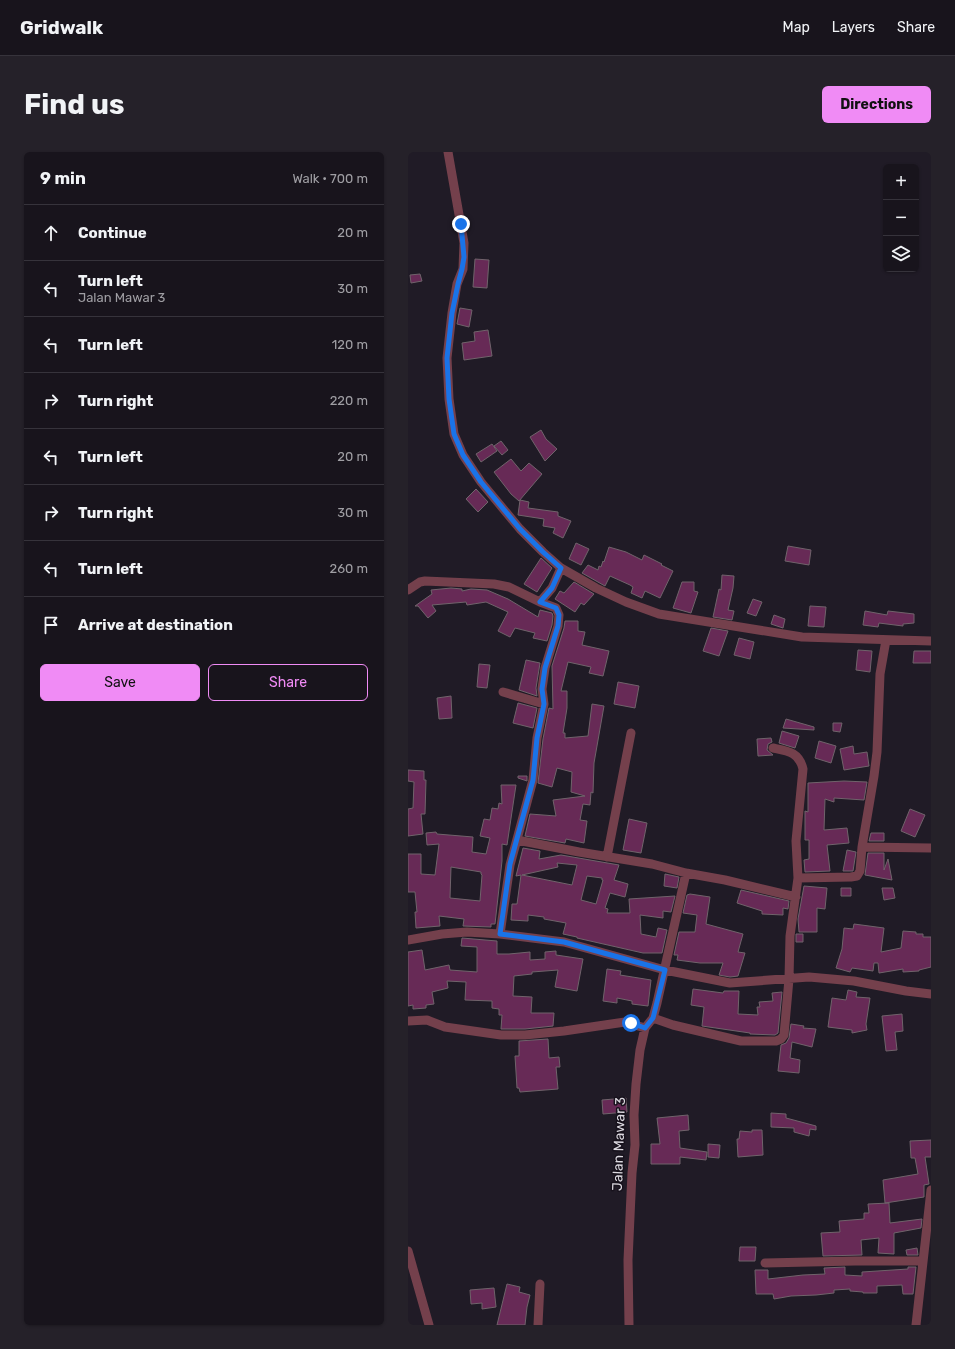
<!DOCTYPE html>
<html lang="en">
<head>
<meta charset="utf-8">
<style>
	body { margin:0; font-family:Rubik,sans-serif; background:#252129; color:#f1f3f6 }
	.controls { position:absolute; right:12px; top:12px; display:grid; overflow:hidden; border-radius:6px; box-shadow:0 1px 3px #0004 }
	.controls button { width:36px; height:36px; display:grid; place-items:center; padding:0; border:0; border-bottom:1px solid #36333b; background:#18141c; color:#f1f3f6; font:20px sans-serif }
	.stop { position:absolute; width:12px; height:12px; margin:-9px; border:3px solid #1a73e8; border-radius:50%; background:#fff }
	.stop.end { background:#1a73e8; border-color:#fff; box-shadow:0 1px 4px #0008 }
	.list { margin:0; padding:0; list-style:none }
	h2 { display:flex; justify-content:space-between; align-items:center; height:52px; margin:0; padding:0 16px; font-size:17px }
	h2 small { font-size:13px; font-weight:400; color:#9f9ea3 }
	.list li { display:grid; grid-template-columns:26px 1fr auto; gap:12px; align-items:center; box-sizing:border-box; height:56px; padding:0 16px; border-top:1px solid #36333b }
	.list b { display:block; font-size:15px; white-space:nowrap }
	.list p { margin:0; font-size:13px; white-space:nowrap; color:#9f9ea3 }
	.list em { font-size:13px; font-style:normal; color:#9f9ea3 }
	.actions { display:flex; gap:8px; padding:12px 16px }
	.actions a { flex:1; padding:9px 0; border:1px solid #f08bf5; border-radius:6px; text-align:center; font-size:14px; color:#f08bf5 }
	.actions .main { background:#f08bf5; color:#111 }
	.icon { flex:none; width:22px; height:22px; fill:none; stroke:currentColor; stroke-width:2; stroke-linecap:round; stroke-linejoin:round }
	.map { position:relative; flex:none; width:523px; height:1173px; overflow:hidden; border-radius:6px }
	header { display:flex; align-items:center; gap:24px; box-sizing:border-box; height:56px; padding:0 20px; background:#18141c; border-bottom:1px solid #36333b }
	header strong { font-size:19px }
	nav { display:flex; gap:22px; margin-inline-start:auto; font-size:14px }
	.intro { display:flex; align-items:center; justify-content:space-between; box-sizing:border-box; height:96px; padding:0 24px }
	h1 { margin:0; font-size:28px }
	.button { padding:10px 18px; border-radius:6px; background:#f08bf5; color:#111; font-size:14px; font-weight:700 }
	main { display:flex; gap:24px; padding:0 24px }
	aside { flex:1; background:#18141c; border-radius:6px; box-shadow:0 1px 3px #0004 }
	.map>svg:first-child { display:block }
	.building { fill:#672a56; stroke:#70636b; fill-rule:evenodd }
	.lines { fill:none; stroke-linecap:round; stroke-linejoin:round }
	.street { stroke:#74404c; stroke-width:9 }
	.route { stroke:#1a73e8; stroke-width:5 }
	.labels { text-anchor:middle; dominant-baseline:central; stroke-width:3; stroke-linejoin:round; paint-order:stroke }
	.street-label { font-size:14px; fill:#dcd9e0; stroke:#17121c }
</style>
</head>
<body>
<header>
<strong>Gridwalk</strong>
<nav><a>Map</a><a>Layers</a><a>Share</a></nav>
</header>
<div class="intro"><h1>Find us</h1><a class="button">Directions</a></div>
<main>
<aside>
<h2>9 min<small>Walk · 700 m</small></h2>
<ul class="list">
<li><svg class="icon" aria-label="ahead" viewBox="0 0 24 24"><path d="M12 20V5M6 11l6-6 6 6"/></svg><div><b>Continue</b></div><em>20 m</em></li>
<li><svg class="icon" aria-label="left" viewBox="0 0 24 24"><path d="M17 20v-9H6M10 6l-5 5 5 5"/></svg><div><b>Turn left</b><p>Jalan Mawar 3</p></div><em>30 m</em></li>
<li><svg class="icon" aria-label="left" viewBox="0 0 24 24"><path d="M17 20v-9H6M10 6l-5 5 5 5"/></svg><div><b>Turn left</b></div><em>120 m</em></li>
<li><svg class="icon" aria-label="right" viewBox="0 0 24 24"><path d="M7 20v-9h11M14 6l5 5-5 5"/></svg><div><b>Turn right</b></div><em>220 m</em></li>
<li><svg class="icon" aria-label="left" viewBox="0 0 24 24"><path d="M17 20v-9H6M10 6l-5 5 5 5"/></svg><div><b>Turn left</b></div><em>20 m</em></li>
<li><svg class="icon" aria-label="right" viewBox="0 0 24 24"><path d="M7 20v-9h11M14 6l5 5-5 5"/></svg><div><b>Turn right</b></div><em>30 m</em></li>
<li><svg class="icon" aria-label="left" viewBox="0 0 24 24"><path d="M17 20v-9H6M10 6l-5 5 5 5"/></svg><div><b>Turn left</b></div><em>260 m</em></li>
<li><svg class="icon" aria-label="arrive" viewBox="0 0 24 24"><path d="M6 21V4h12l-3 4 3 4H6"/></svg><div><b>Arrive at destination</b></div></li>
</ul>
<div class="actions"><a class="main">Save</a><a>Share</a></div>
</aside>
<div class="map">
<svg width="523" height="1173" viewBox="0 0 523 1173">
	<rect width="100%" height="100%" fill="#201b26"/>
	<!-- building -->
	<path class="building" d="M67 107 81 108 79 136 65 135Z
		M12 122 14 129 3 131 2 123Z
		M52 156 64 158 61 175 49 172Z
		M80 178 84 204 56 208 54 191 67 189 66 180Z
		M133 278 138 287 149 297 137 309 122 285Z
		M93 289 100 298 94 303 86 294Z
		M84 292 89 299 73 310 68 302Z
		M103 307 113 319 121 311 134 322 111 349 103 342 86 320Z
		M68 337 80 350 70 360 58 347Z
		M112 348 121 350 120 356 150 360V364L163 369 155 386 145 381 147 376 135 374 136 367 110 363Z
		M168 391 181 397 173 413 161 407Z
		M380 394 403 398 401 413 377 409Z
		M201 395 218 400 234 408 236 403 254 412 253 413 265 419 252 446 237 439 234 446 223 441 225 435 222 433 202 424 197 434 174 421 180 413 190 418 191 414 193 415 195 409 196 410Z
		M133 406 144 416 129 440 116 432Z
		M314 423 326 424 325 436 320 458 326 459 324 468 305 465 311 437 313 438Z
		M166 430 186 442 176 453 173 451 167 460 147 447 152 439 156 441Z
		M274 430H286V439L290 440 283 461 265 456Z
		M43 436 54 437V439L63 437 79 438 100 447 130 465 132 458 144 461 145 464 144 473 139 489 125 486 127 481 107 476 102 485 90 479 100 460 78 450 59 453 58 450 24 453 28 459 20 466 10 454H7L24 442 23 438Z
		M345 447 354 450 348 464 339 461Z
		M402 454 418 455 416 475 400 474Z
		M457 459 479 463 480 459 506 462V471L495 472V474L471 471 470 475 455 473Z
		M366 463 377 467 375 476 363 472Z
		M157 469H170V479L177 480 174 493 201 499 195 524 181 521 183 515 160 510 153 539H159V556L155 581H157V586L180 584 184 552 196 554 186 611 185 641 183 640 182 653 175 652 172 668 179 669 176 691 158 687 157 691 117 684 122 662 148 664 145 648 177 644 163 640 164 620 149 616 144 635 130 631 135 587 141 556 145 557 144 514 156 476Z
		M303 476 320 479 311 504 295 499Z
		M331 486 346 490 342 507 326 503Z
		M450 498 464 499 462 520 448 518Z
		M506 499H523V511H505Z
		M118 508 132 511 128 536 129 544 111 538Z
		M71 512 82 513 79 536 69 535Z
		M210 530 231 534 227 556 206 552Z
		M43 544 44 566 31 567 29 546Z
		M110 551 129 556 125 576 105 571Z
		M378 567 406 575V578L375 576Z
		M425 571H434L432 580 425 579Z
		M374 579 391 584 387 596 371 591Z
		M363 586 364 590 360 592 359 598 365 603 350 604 349 587Z
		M411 589 428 594 423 611 407 606Z
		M445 594 446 602 459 600 461 614 436 618 432 597Z
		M0 618 16 619V628H18L17 662H13L15 682 0 684V657L5 656 6 630 0 629Z
		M110 624H119V629L110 626Z
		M436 629 459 630 456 648 426 646V650L417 647 416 678 439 676 441 691 419 693 422 719 397 720 396 708 401 707V688H397V659L400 660V631Z
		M93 633H108L99 693 94 692V709L87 772H83V775L55 774 56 767 31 764 32 774 8 776 7 760H9L7 740H0V702H13V722L27 723 31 692 19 693 18 681 28 680 29 682 65 685 64 700 78 702 82 686 72 684 76 667 82 668 84 656 90 657 91 651 94 652ZM43 715 73 720V722L74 723 72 749 42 746Z
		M502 657 517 663 507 685 493 679Z
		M221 667 239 671 233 701 215 698Z
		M463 681H476V689H461Z
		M115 696 132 699 131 707 153 703 211 713 206 728 220 732 217 745 202 741 197 756 200 757 199 761H222L221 747 267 744 263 760 255 759V766L232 763 233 782 248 785 250 776 259 778 254 801H235L169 786V785L155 782 158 771 136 767V765L120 763V769L103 768 104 752H109L113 723 108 724ZM149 711 169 713 164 733 114 723 150 715ZM179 724 194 726V728H195L188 752 173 748Z
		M439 698 448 700 445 719H435Z
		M460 701H476V718L480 707 484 728 457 723Z
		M257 722 271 725 269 736 256 734Z
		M396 734 419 736 417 757 409 756V780H391L390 767Z
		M433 736H443V744H433Z
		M474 736H485L487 746 476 748Z
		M333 738 381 749 380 757 375 756V763L354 762V759L329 751Z
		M282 742 302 745 298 772 335 782 330 800 337 801 330 824 322 825 311 823 315 811H292L269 808 270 803H266L271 780H287L289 763 275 761 279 743Z
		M446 772 476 776 473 800 493 796 495 779 508 780V782H515V785H523V815L511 818V819L495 820V817L471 821 470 811H466L465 819 444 816 442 820 428 816 434 797 436 776 445 777Z
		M388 782H395V790H388Z
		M54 786 89 789V802H101L122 800V808L137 807V800L148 799V803L175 807 169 839 147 835 150 818 124 820V822L106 824 105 844 124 845 123 861H146L145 874 117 877H93L94 863H91V857L84 856V849L57 848 58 830 39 829 40 836 24 840 26 852 18 853V856L5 857V853L0 854V800L14 798 17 818 41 813 42 818 69 820V795L53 794Z
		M199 817 213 819 212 823 243 828 240 854 224 852V849L209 846V851L195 849Z
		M285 837 315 841 316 839H331L330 862 350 863 349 855H352L351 850 365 849 364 841 374 840 370 881 367 883 342 882V881L294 874 296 855 283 853Z
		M440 838 449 840 448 845 462 846 458 872 459 878 444 881V878L420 875 424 846 438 848Z
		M494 862 495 879 487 880 489 898 478 899 474 864Z
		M383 872 396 874 395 876 408 877 404 895 384 890 382 906 392 908 391 921 370 919 373 893 378 891 381 886Z
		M140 887 141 906 151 905 152 915H148L150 937 112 940 111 936H109L107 904H111V889Z
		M218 946 219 960 195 962 194 948Z
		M363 961 378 962V966L408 974V978L402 977 401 984 386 980V976L363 975Z
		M280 963 281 978 271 979 272 996 299 1000 298 1008 272 1005V1012H243V992H252L249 966Z
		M344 978H354L355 1003 330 1005 329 987H331L332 979 344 980Z
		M523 988V1005H517L521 1032 516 1033V1045L477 1051 475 1028 510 1022 507 1006H503L502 989Z
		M300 992 312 993 311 1006 300 1005Z
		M481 1051 482 1071 514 1067 513 1076 486 1081V1102L470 1101 471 1086 453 1088 454 1103 415 1104 413 1081 432 1080 431 1069 456 1067V1061H461L460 1052Z
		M332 1095H348L347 1109H331Z
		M509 1096 510 1103H499L498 1098Z
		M437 1115V1123L454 1124V1120L500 1117V1115H508L505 1142H495L494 1133 469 1134V1141H455V1140L442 1139V1137L426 1138V1141L408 1143 383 1144 366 1147 365 1142H348L347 1118H360V1127L395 1123 417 1122 416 1116Z
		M99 1132 112 1135 111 1140 122 1143 119 1155 117 1173H89Z
		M86 1136 88 1155 74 1157V1151L63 1152 62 1138Z"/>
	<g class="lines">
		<!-- street -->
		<path class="street" d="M40 0 56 91 55 117 49 132 44 161 39 206 41 247 46 282 55 303 73 330 112 377 135 400 153 416 188 436 218 450 251 462 394 485 523 489
			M0 438 12 430 17 429 86 432 101 435 132 450
			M95 540 136 552
			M109 688 171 700 244 712 278 721 317 728 388 745
			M454 695 523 696
			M199 705 223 581
			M390 726 443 725 449 724 452 719 454 695 466 624 469 600 472 522 478 488
			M92 782 102 713 125 628 129 586 136 552 134 537 137 516 150 474 151 463 148 456 132 450 144 436 153 416
			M0 788 34 782 59 780 92 782 156 790 257 818 322 831 401 825 446 829 498 839 523 842
			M245 866 265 873 333 889H368L373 887 376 883 381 827 382 784 390 726 388 689 395 617C391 600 380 599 365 596
			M0 869 19 868 37 875 93 883H117L156 879 217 870 237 876
			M0 1099 21 1173
			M357 1111 447 1109H514
			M130 1173 132 1132
			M221 1173 220 1108 224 1021 227 993 226 963 228 932 232 898 237 876 245 866 249 851 278 721
			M508 1173 523 1038"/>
	</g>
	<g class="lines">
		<!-- route -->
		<path class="route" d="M53 72 56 105 54 117 50 132 44 161 39 206 41 247 46 282 55 303 73 330 112 377 135 400 153 416 144 436 132 450 148 456 151 463 150 474 137 516 134 537 136 552 129 586 125 628 102 712 92 782 156 790 257 818 245 866 237 876 223 871"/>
	</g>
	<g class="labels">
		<!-- street labels -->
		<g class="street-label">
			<text transform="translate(211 992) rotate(-88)">Jalan Mawar 3</text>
		</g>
	</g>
</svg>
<div class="controls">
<button>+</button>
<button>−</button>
<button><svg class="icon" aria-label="layers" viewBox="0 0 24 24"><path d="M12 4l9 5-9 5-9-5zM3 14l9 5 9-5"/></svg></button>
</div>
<div class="stop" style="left:223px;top:871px"></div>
<div class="stop end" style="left:53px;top:72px"></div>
</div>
</main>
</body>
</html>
